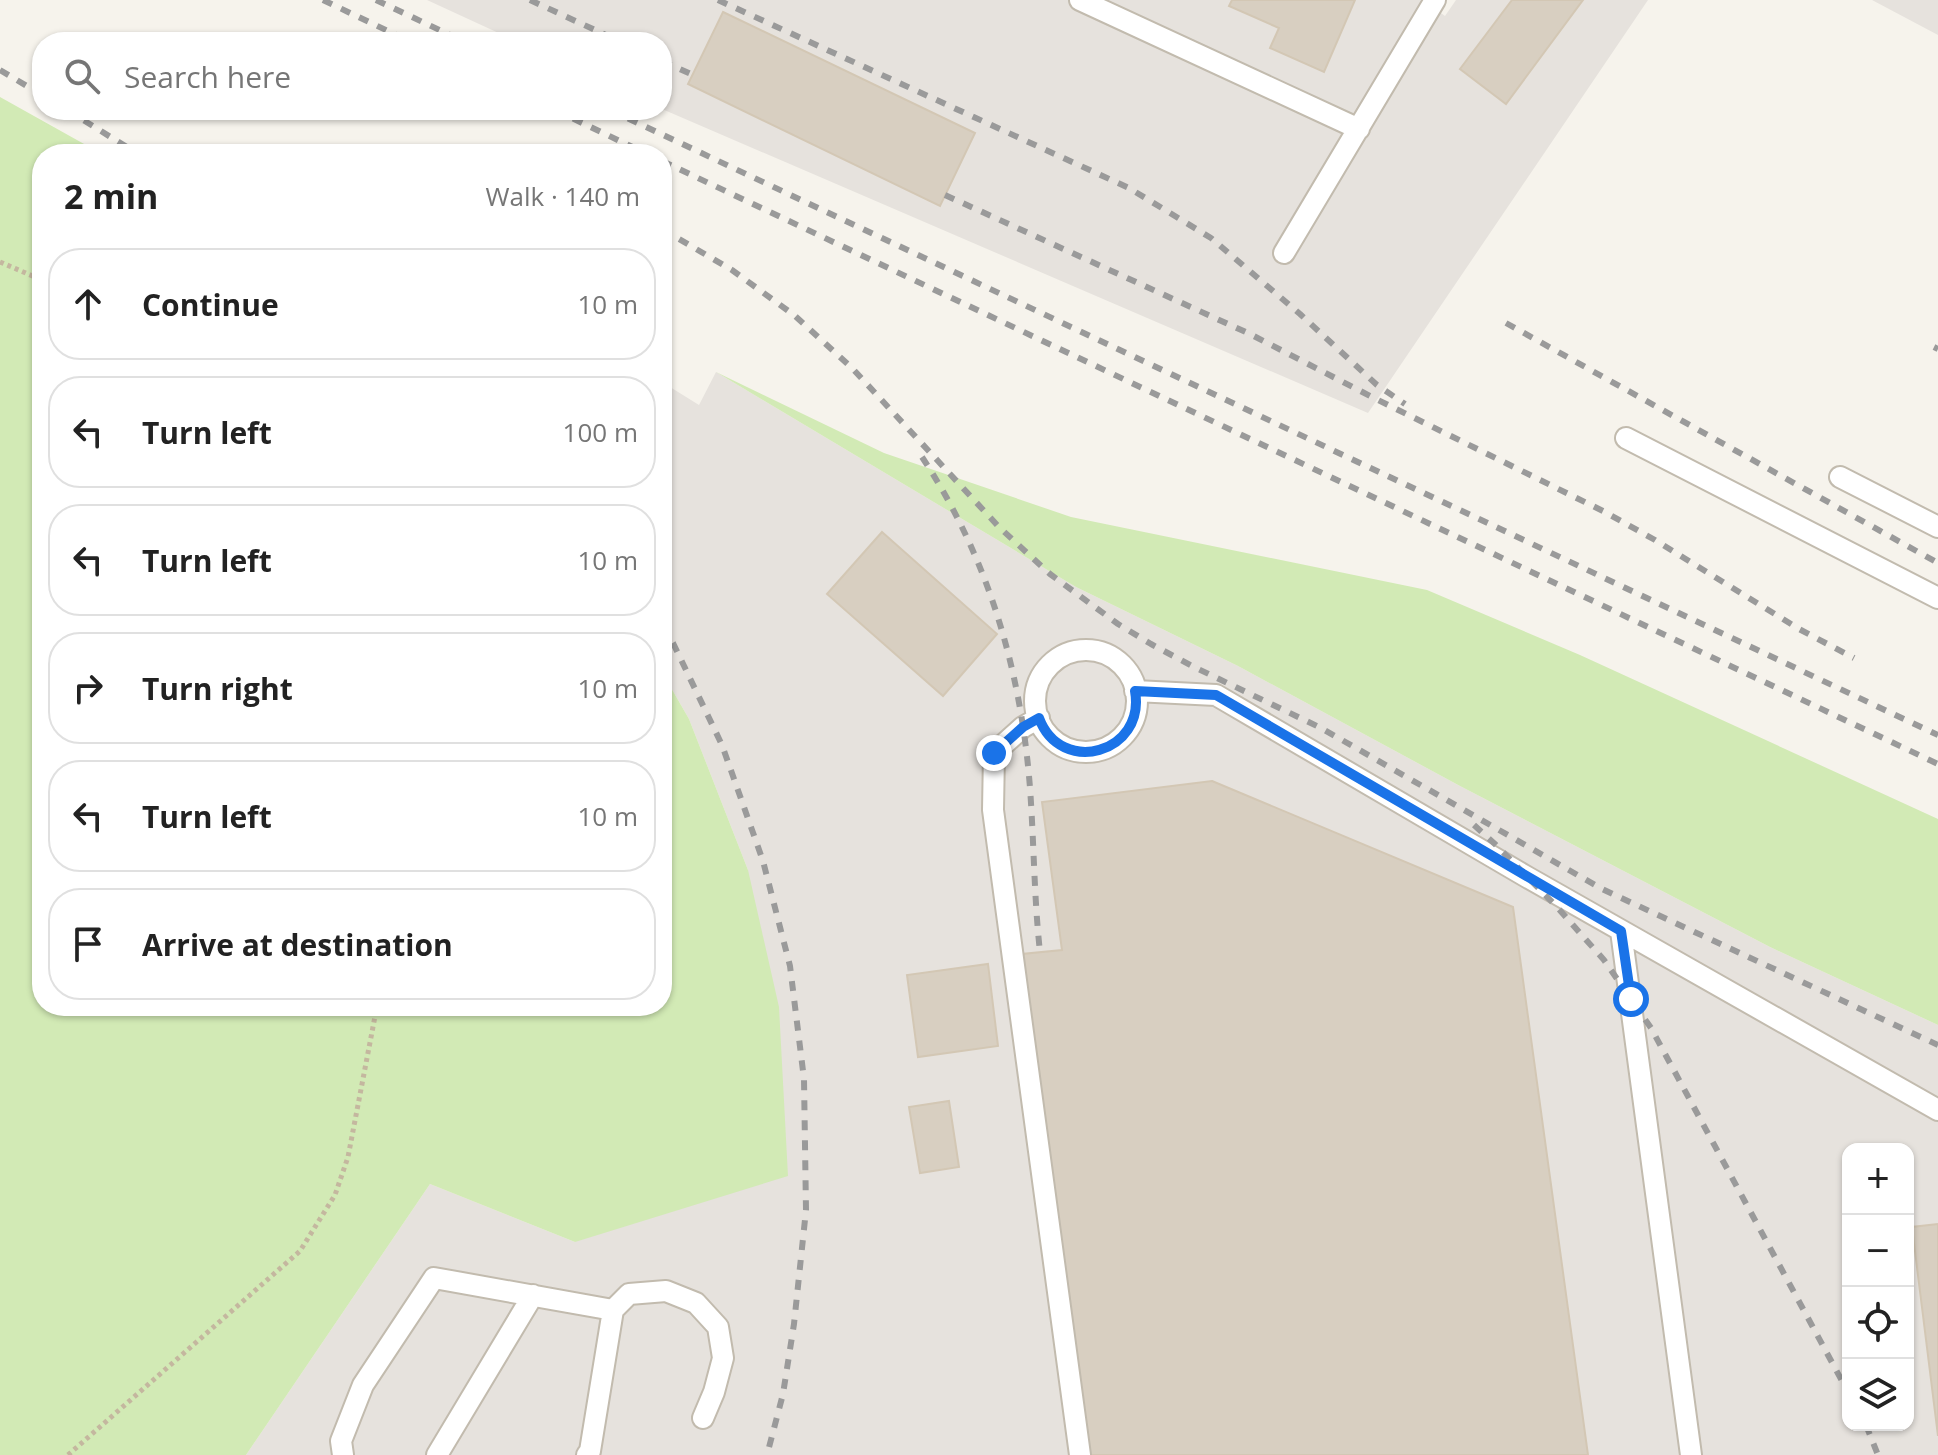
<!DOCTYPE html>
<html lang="en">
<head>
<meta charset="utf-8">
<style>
	body { margin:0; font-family:"Open Sans",sans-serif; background:#f6f6f6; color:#222 }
	.controls { position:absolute; right:24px; bottom:24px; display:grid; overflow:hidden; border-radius:16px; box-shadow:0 2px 6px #0004 }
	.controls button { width:72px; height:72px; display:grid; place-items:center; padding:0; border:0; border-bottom:2px solid #e0e0e0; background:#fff; color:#222; font:40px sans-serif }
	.stop { position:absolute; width:24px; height:24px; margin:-18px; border:6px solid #1a73e8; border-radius:50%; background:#fff }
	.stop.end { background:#1a73e8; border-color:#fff; box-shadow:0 2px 8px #0008 }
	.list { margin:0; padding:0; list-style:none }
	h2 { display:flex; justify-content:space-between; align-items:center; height:104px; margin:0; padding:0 32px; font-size:34px }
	h2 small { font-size:26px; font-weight:400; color:#767676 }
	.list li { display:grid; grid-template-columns:52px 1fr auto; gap:24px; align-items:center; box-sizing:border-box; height:112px; margin:0 16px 16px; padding:0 16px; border:2px solid #e0e0e0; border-radius:32px }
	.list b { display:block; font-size:30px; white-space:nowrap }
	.list em { font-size:26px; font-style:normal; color:#767676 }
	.icon { flex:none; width:44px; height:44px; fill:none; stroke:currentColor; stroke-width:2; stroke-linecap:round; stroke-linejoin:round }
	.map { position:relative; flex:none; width:1938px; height:1455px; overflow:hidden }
	.search { position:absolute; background:#fff; box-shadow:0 2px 6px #0004; left:32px; top:32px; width:640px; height:88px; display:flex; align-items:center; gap:20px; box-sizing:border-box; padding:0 28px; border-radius:32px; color:#767676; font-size:30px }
	.panel { position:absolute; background:#fff; box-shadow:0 2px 6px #0004; left:32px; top:144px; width:640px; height:872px; border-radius:32px }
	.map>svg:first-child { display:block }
	.industrial { fill:#e6e2dd; fill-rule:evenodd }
	.green { fill:#d2eab5 }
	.building { fill:#d8cfc1; stroke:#d3c7b4; stroke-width:2 }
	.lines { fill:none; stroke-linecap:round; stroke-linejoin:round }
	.lane-casing { stroke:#c2bbae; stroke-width:24 }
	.path { stroke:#c4b79f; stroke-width:5; stroke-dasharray:4 4; stroke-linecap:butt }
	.lane { stroke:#fff; stroke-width:20 }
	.rail { stroke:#9a9a9a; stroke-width:6; stroke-dasharray:10 10; stroke-linecap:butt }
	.route { stroke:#1a73e8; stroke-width:10 }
</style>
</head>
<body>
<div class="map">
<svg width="1938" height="1455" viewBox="0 0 1938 1455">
	<rect width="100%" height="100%" fill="#f6f3ec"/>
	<!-- industrial -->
	<path class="industrial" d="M427 0H1423L1445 16 1456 0H1648L1368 413 662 109V42H518Z
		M1872 0H1938V35Z
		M716 372 1076 587 1238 666 1460 786 1770 947 1938 1025V1455H246L430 1184 575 1242 748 870 689 719 662 672V382L699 405ZM1848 1149H1908V1425H1848Z"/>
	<!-- green -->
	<path class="green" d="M0 97 102 154H42V1006H662V672L689 719 748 870 779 1007 788 1176 575 1242 430 1184 246 1455H0Z
		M716 372 884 453 1071 517 1427 590 1580 655 1938 819V1025L1770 947 1460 786 1238 666 1076 587Z"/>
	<!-- building -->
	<path class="building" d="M1232 0H1355L1324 72 1270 48 1279 28 1229 6Z
		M1512 0H1583L1506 104 1460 69Z
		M723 12 975 133 940 206 688 84Z
		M882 532 997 634 943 696 827 594Z
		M1212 781 1513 907 1588 1455H1089L1022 954 1062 950 1042 802Z
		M988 964 998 1046 918 1057 907 975Z
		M949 1101 959 1167 920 1173 909 1107Z
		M1938 1224V1436L1912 1227Z"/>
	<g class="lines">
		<defs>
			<path id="lane" d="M1080 0 1359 129
				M1284 253 1435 0
				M1626 438 1938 598
				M1840 477 1938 527
				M1035 701a51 51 0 1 1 102 0a51 51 0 1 1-102 0Z
				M1135 691 1216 695 1527 877 1938 1110
				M1039 718 1023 727 994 753 993 810 1080 1455
				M1621 931 1691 1455
				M343 1455 341 1441 363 1385 434 1278 613 1310
				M437 1455 533 1295
				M587 1455 590 1451 613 1310 629 1294 666 1291 696 1303 718 1327 723 1358 714 1392 703 1418"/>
		</defs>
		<!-- lane casing -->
		<use href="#lane" class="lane-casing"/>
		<!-- path -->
		<path class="path" d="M0 262 42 280
			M68 1455 300 1251 335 1195 348 1157 377 1006"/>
		<!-- lane -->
		<use href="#lane" class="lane"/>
		<!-- rail -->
		<path class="rail" d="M323 0 411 42
			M376 0 465 42
			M530 0 621 42
			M718 0 1129 188 1211 238 1300 314 1377 385 1405 404
			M662 61 693 75
			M0 70 42 95
			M67 110 138 154
			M555 110 647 154
			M610 110 1938 735
			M662 161 1938 764
			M945 195 1250 334 1376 399 1603 511 1655 540 1799 629 1854 658
			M662 229 732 270 794 315 852 368 999 527 1050 574 1118 624 1151 644 1192 666 1321 728 1602 889 1938 1045
			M1506 323 1938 563
			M1934 347 1938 349
			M922 457C988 557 1021 670 1030 788 1034 843 1034 898 1040 952
			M662 626 673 643 722 745 763 861 790 966 804 1079 806 1210 794 1324 783 1394 767 1455
			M1474 825 1496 845 1557 907 1604 960 1651 1028 1848 1392
			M1866 1425 1878 1455"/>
	</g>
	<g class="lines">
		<!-- route -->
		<path class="route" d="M994 753 1023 727 1039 718C1061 777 1146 753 1135 691L1216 695 1621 931 1631 999"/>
	</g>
</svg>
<div class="controls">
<button>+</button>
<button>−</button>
<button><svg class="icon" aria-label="locate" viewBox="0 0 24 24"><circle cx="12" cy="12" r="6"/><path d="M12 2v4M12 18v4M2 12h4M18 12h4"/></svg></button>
<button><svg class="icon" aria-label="layers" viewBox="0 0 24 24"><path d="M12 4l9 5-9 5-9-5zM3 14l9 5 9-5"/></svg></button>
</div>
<div class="stop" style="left:1631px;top:999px"></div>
<div class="stop end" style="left:994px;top:753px"></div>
<div class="search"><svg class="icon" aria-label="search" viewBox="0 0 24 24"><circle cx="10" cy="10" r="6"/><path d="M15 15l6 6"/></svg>Search here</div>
<section class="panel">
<h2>2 min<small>Walk · 140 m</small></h2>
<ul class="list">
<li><svg class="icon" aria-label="ahead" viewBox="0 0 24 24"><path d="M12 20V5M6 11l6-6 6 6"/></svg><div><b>Continue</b></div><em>10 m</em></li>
<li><svg class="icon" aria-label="left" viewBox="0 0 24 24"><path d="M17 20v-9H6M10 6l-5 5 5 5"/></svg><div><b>Turn left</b></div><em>100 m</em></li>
<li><svg class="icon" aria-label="left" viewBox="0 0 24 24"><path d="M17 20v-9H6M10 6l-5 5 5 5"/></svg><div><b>Turn left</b></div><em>10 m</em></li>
<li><svg class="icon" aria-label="right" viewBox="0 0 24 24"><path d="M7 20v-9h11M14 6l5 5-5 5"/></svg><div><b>Turn right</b></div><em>10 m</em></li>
<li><svg class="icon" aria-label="left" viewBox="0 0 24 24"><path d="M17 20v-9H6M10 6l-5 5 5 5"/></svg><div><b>Turn left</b></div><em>10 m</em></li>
<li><svg class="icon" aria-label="arrive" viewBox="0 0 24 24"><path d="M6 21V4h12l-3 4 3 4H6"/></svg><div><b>Arrive at destination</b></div></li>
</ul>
</section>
</div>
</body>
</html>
